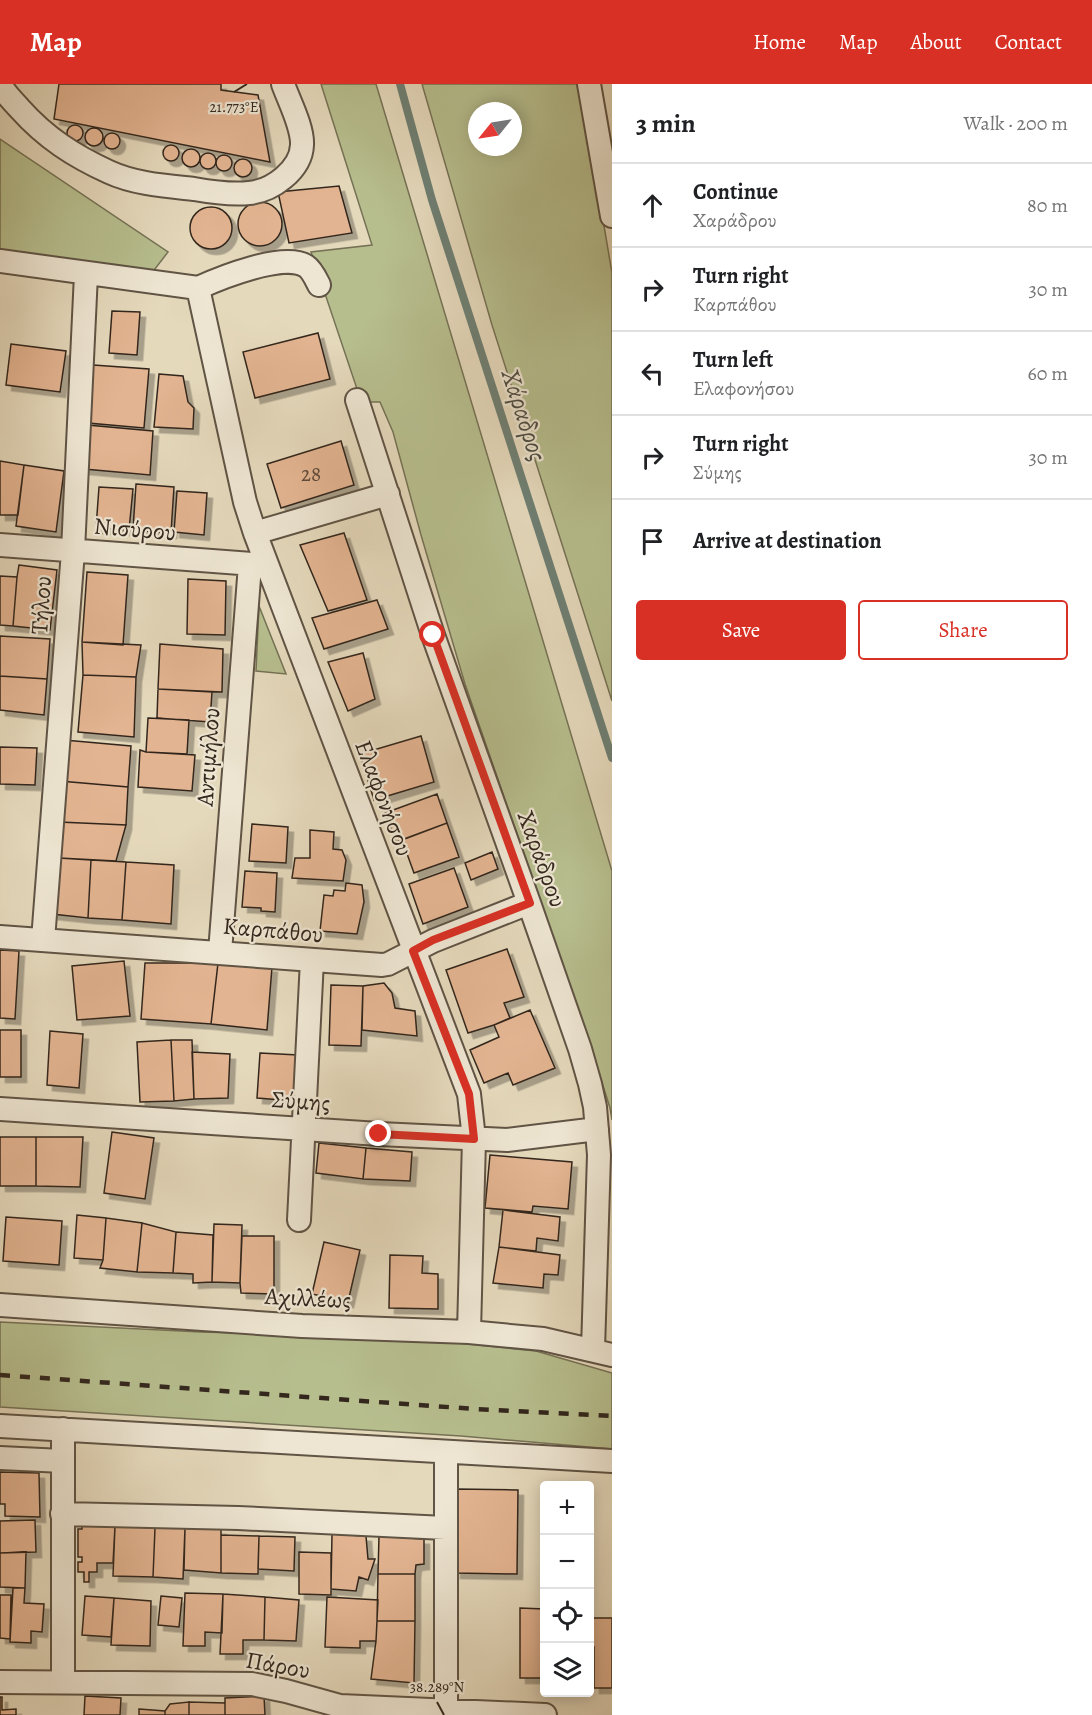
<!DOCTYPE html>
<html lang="en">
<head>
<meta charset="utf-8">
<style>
	body { margin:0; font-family:Alegreya,serif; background:#f2f2f2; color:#202124 }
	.controls { position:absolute; right:18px; bottom:18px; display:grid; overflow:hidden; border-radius:6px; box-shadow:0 3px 15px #0003 }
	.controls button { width:54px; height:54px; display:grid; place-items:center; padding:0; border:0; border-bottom:2px solid #e0e0e0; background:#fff; color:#202124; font:30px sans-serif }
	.compass { position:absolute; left:468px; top:18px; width:54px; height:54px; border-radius:50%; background:#fff; box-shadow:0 3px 15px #0003; rotate:240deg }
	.stop { position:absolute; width:18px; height:18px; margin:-14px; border:4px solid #d93025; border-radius:50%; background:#fff }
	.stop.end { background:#d93025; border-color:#fff; box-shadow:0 2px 6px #0008 }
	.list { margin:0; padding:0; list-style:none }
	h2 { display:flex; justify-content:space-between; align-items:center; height:78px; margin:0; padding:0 24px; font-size:26px }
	h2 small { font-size:20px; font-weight:400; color:#757577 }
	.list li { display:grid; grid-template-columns:39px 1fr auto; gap:18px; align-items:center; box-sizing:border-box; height:84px; padding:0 24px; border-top:2px solid #e0e0e0 }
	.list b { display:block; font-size:22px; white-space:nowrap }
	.list p { margin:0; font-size:20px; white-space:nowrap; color:#757577 }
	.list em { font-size:20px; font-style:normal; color:#757577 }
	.actions { display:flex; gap:12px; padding:18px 24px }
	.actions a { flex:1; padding:14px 0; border:2px solid #d93025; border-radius:6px; text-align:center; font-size:21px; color:#d93025 }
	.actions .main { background:#d93025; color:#fff }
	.icon { flex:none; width:33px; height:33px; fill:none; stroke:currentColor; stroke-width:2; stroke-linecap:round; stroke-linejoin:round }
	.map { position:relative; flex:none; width:612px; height:1631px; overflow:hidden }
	header { display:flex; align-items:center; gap:36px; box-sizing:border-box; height:84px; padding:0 30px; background:#d93025; color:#fff }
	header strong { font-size:28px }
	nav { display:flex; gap:33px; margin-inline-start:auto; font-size:21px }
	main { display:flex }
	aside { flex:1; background:#fff }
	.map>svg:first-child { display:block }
	.green { fill:#b7be8e; stroke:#757256; stroke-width:1.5; fill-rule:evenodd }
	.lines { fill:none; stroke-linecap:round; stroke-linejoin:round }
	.stream { stroke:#6e7f73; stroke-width:8 }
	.building { fill:#e3b491; stroke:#33271d; stroke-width:1.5; filter:url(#shadow) }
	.minor-casing { stroke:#605445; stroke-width:26 }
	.minor { stroke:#eee6d3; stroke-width:22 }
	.rail { stroke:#33271d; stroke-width:4.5; stroke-dasharray:10 10; stroke-linecap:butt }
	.route { stroke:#d93025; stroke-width:8 }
	.ticks { fill:none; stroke:#33271d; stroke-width:2 }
	.labels { text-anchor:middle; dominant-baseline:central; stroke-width:4.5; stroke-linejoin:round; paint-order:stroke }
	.number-label { font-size:21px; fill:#5f4a3a }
	.street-label { font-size:24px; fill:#33271d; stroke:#eee6d3 }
	.water-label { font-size:26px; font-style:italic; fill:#4c4c41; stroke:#eee6d3 }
	.ticks-label { font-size:15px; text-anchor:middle; fill:#33271d; stroke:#eee6d3; stroke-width:4.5; stroke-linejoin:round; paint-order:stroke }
</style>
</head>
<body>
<header>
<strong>Map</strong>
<nav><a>Home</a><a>Map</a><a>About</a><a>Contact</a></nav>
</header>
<main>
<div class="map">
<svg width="612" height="1631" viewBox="0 0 612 1631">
	<defs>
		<filter id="shadow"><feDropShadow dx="5.5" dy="5.5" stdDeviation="0" flood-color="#0004"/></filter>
	</defs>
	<rect width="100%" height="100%" fill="#e5d9bc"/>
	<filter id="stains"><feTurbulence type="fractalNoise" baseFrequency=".00333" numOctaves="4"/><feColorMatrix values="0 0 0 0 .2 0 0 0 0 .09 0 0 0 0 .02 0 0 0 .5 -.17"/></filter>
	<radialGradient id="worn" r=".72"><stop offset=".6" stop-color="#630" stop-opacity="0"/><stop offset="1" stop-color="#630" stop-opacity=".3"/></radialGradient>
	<!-- green -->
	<path class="green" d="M321 0H376L612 787V1036L610 1024 591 964 465 600 421 451 393 348 380 318H368L357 305 311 168 372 161Z
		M422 0H580L612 189V617L492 241ZM477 27H513V63H477Z
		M0 55 168 168 148 194 0 171Z
		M259 522 286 590 256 587Z
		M0 1238 201 1248 335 1251 458 1259 536 1267 612 1289V1365L461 1352 0 1323Z"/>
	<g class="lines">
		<!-- stream -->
		<path class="stream" d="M400 0 432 116 612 674"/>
	</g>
	<!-- building -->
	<path class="building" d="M59 0H221V6L258 11 270 78 54 35Z
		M67 49a8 8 0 1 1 16 0a8 8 0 1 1-16 0Z
		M85 53a9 9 0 1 1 18 0a9 9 0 1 1-18 0Z
		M104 57a8 8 0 1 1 16 0a8 8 0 1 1-16 0Z
		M163 69a8 8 0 1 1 16 0a8 8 0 1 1-16 0Z
		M182 74a9 9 0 1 1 18 0a9 9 0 1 1-18 0Z
		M200 77a8 8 0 1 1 16 0a8 8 0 1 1-16 0Z
		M216 79a8 8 0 1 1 16 0a8 8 0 1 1-16 0Z
		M234 84a9 9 0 1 1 18 0a9 9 0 1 1-18 0Z
		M339 102 352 149 289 159 278 108Z
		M238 140a22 22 0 1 1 44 0a22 22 0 1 1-44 0Z
		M190 144a21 21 0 1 1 42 0a21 21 0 1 1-42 0Z
		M112 227 140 228 137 271 109 269Z
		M318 249 330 295 255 314 243 268Z
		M11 260 66 267 60 308 6 301Z
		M93 281 149 285 144 344 88 339Z
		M159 290 183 292 188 318 194 324 193 345 154 343Z
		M87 341 153 347 150 391 84 385Z
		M341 357 354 401 281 424 267 380Z
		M0 377 24 381 18 431H0Z
		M24 381 64 387 56 448 16 442Z
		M136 400 174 403 171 449 133 446Z
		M99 403 133 405 129 446 96 444Z
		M177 407 207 409 204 451 174 448Z
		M344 449 367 516 328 527 300 461Z
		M19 481 57 486 50 546 13 542 17 493Z
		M87 488 128 491 123 561 82 558Z
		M0 492 17 493 13 542 0 541Z
		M188 495 226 497 225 551 187 550Z
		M377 516 388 545 324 565 312 534Z
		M0 552 50 555 47 595 0 592Z
		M82 558 141 561 136 593 83 591Z
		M160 560 223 565 222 608 158 605Z
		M363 569 375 615 348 627 328 578Z
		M83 591 136 593 134 653 78 648Z
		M0 592 47 595 44 631 0 626Z
		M158 605 212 608 210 638 157 634Z
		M148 634 189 636 187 670 146 668Z
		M421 652 434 698 374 716 360 670Z
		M64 656 131 662 128 703 60 697Z
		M0 663 37 664 35 701 0 700Z
		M140 666 146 668 195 671 192 707 138 703Z
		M60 697 128 703 126 741 59 738Z
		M437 710 447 739 396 758 385 729Z
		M59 738 126 741 116 777 59 774Z
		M447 739 459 773 414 789 402 756Z
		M252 740 288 743 286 779 249 777Z
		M310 746 334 748 333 765 342 766 346 776 343 797 292 794 295 774H310Z
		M492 768 498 785 471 796 465 779Z
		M59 774 91 776 88 834 52 830Z
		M91 776 126 778 122 836 88 834Z
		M126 778 174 781 171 840 122 836Z
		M454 784 468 823 423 840 409 800Z
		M245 787 277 789 275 828 261 827V824L242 823Z
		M346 799 362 801 364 818 357 850 320 847 324 811 333 812 334 806 345 807Z
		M507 865 524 913 504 919 510 934 494 941 468 949 446 886Z
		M0 866 19 867 15 935 0 934Z
		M124 877 130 932 77 936 72 882Z
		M145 879H218L211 940 141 935Z
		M218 879 272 883 267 946 211 940Z
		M384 899 392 909 395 924 415 927 417 952 362 946 363 902Z
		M331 901 363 902 361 962 329 961Z
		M530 926 555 984 513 1001 508 989 484 999 470 966 499 953 494 941Z
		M0 946H21V993H0Z
		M50 947 83 950 79 1004 47 1001Z
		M171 956H192L194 1015 174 1017Z
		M171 956 174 1017 140 1018 137 958Z
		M192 968 230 970 228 1014 194 1015Z
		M260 969 298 971 295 1017 257 1014Z
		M112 1048 154 1054 145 1115 104 1109Z
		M0 1053H36V1102H0Z
		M36 1053H83L80 1103 36 1102Z
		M319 1059 366 1064 363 1095 316 1089Z
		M366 1064 412 1068 410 1097 363 1095Z
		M490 1071 572 1078 568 1125 533 1122 532 1128 485 1124Z
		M503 1126 560 1133 558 1157 537 1154 536 1167 499 1163Z
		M77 1131 106 1134 103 1176 74 1174Z
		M6 1133 62 1137 59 1181 3 1177Z
		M106 1134 142 1139 137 1188 100 1184 103 1176Z
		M142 1139 176 1148 173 1189 137 1188Z
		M214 1140 242 1141 240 1199 212 1198Z
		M176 1148 213 1151 212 1198 193 1199V1190L173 1189Z
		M242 1152H274V1210L241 1209 240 1199Z
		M324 1158 360 1166 348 1218 312 1210Z
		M499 1163 560 1171 558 1191 544 1190 543 1204 493 1199Z
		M390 1171 423 1172 422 1189 438 1190V1225L389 1224Z
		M0 1388 39 1389 40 1433 5 1432V1420H0Z
		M456 1405 518 1406 517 1490 455 1489Z
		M35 1436 36 1468 0 1469V1437Z
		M82 1442H115L113 1479H97V1488H89V1498H84V1488H78V1478H82V1473H78V1445H82Z
		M115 1442 155 1444 153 1493 113 1492Z
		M155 1444H185L183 1495 153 1493Z
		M185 1444 221 1445V1489L184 1486Z
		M332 1450 366 1452 368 1475H375L368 1496 359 1493 356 1507 331 1505Z
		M221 1451 259 1452 258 1490 221 1489Z
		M259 1452 295 1453 294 1487 258 1485Z
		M379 1452 424 1455V1480L416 1481 415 1490H378Z
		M26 1468 25 1504 0 1503V1469Z
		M299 1468 331 1469V1511L299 1510Z
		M378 1490H415V1537H377Z
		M13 1504H25L24 1519 44 1520 42 1548 31 1547V1559L10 1558Z
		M185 1509 223 1510 222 1549 205 1548V1562H183Z
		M223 1510 265 1513 264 1556H243V1570H220Z
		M0 1511H11L10 1555 0 1554Z
		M85 1512 114 1514 111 1553 82 1551Z
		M161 1512 182 1514 179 1543 158 1541Z
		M265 1513 299 1516 296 1557 264 1556Z
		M327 1513 378 1516 376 1557H360V1564L325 1563Z
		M114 1514 151 1517 150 1562 111 1561Z
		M520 1524 544 1525V1594H520Z
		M590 1534H612V1604H594V1563H590Z
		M377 1537H415L414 1599 371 1595 376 1557Z
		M85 1612 121 1614 120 1631H84Z
		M264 1612 265 1631H225V1614Z
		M0 1613H2V1626L16 1625V1631H0Z
		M189 1618V1631H165V1627L170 1620Z
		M189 1618 225 1619V1631H189Z
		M139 1625 165 1627V1631H139Z"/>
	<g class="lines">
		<defs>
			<path id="minor" d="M0 0C5 10 13 17 20 25 46 54 74 72 109 88 135 100 166 102 194 105 211 108 231 111 249 109 272 107 301 86 302 61 303 43 289 17 283 0
				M589 0 612 132
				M0 177 198 204
				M198 204 245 418 255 449 469 1010 474 1055 469 1248
				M198 204C220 194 284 168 306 182 312 186 316 195 319 201
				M357 316 433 551 529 819 580 965 590 1000 595 1023 599 1071 593 1266
				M255 449 388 410
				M0 461 265 481
				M0 853 382 881 388 880 433 857 529 819
				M43 856 73 467 86 190
				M220 868 250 481
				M0 1025 379 1050 507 1056 597 1045
				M299 1136 312 876
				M0 1221 302 1242 469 1248 543 1255 612 1271
				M0 1342 612 1377
				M446 1368V1631
				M0 1374 63 1377
				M62 1430 238 1434 445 1444
				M0 1598 252 1600 286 1607 340 1622 545 1631
				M63 1598V1345"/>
		</defs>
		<!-- minor casing -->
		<use href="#minor" class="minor-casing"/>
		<!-- minor -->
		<use href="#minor" class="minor"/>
		<!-- rail -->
		<path class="rail" d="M0 1291 475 1325 612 1332"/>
	</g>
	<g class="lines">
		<!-- route -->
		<path class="route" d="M379 1050 474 1055 469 1010 413 867 433 856 530 819 433 551"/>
	</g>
	<!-- ticks -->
	<path class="ticks" d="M234 8 247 0M437 1618 444 1631"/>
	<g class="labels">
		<!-- number labels -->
		<g class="number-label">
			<text x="311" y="390">28</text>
		</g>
		<!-- street labels -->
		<g class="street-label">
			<text transform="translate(135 445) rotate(5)">Νισύρου</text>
			<text transform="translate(41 521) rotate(-86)">Τήλου</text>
			<text transform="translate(208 673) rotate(-86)">Αντιμήλου</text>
			<text transform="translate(384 714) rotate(69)">Ελαφονήσου</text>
			<text transform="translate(542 775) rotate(70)">Χαράδρου</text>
			<text transform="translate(273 846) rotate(5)">Καρπάθου</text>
			<text transform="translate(301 1017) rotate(4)">Σύμης</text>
			<text transform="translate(308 1214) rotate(3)">Αχιλλέως</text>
			<text transform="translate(278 1581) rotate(10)">Πάρου</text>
		</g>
		<!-- water labels -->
		<g class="water-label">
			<text transform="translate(524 331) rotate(72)">Χάραδρος</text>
		</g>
	</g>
	<g class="ticks-label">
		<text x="234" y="28">21.773°E</text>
		<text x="437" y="1608">38.289°N</text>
	</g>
	<rect width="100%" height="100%" filter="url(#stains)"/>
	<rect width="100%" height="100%" fill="url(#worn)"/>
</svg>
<div class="controls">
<button>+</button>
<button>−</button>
<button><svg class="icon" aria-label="locate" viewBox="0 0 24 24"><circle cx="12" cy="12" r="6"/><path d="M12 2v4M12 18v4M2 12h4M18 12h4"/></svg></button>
<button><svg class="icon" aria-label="layers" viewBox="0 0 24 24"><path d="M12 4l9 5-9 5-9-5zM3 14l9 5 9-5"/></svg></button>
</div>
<svg class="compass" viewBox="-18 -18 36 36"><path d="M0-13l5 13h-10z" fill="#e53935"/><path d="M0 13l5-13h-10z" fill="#757577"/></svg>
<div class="stop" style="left:433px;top:551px"></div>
<div class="stop end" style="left:379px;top:1050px"></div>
</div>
<aside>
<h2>3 min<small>Walk · 200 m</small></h2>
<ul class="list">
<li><svg class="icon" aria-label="ahead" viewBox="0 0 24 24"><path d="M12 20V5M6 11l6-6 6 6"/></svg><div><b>Continue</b><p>Χαράδρου</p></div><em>80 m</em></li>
<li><svg class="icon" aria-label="right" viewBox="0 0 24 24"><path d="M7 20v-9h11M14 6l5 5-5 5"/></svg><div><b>Turn right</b><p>Καρπάθου</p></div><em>30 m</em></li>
<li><svg class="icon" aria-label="left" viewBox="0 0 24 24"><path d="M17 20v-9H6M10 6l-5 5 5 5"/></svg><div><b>Turn left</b><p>Ελαφονήσου</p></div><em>60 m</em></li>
<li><svg class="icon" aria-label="right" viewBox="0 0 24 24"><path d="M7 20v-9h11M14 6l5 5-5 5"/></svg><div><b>Turn right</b><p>Σύμης</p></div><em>30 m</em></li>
<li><svg class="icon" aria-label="arrive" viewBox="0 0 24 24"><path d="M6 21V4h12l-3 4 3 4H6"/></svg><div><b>Arrive at destination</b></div></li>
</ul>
<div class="actions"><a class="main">Save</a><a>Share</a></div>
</aside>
</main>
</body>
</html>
